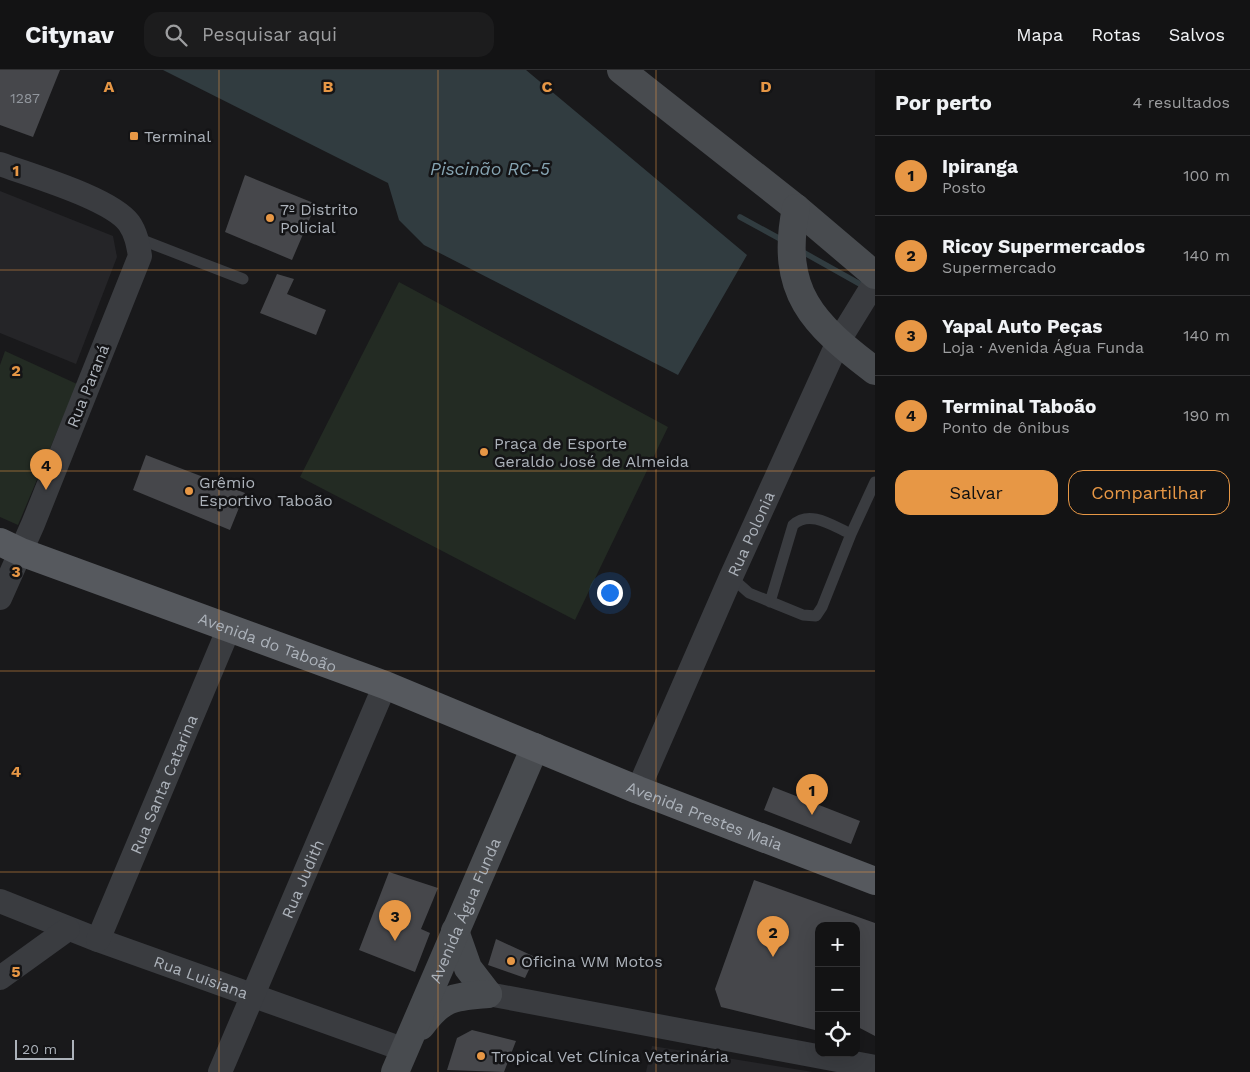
<!DOCTYPE html>
<html lang="pt">
<head>
<meta charset="utf-8">
<style>
	body { margin:0; font-family:"Work Sans",sans-serif; background:#1c1c1d; color:#f1f3f6 }
	.controls { position:absolute; right:15px; bottom:15px; display:grid; overflow:hidden; border-radius:10px; box-shadow:0 5px 20px #0002 }
	.controls button { width:45px; height:45px; display:grid; place-items:center; padding:0; border:0; border-bottom:1px solid #323234; background:#131314; color:#f1f3f6; font:25px sans-serif }
	.scale { position:absolute; left:15px; bottom:12px; width:59px; box-sizing:border-box; padding-left:5px; border:2px solid #acb2ba; border-top:0; font-size:14px; line-height:18px; white-space:nowrap; color:#acb2ba; -webkit-text-stroke:4px #141416; paint-order:stroke }
	.you { position:absolute; left:609px; top:522px; width:18px; height:18px; margin:-12px; border:4px solid #fff; border-radius:50%; background:#1a73e8; box-shadow:0 0 0 8px #1a73e833 }
	.badge { display:grid; place-items:center; width:32px; height:32px; border-radius:50%; background:#e79745; color:#111; font-size:16px; font-weight:700 }
	.pin { position:absolute; translate:-50% -41px; filter:drop-shadow(0 1px 2px #0008) }
	.pin::after { content:''; position:absolute; top:26px; width:18px; height:15px; background:inherit; clip-path:polygon(0 0,100% 0,50% 100%) }
	.list { margin:0; padding:0; list-style:none }
	h2 { display:flex; justify-content:space-between; align-items:center; height:65px; margin:0; padding:0 20px; font-size:21px }
	h2 small { font-size:16px; font-weight:400; color:#9d9ea0 }
	.list li { display:grid; grid-template-columns:32px 1fr auto; gap:15px; align-items:center; box-sizing:border-box; height:80px; padding:0 20px; border-top:1px solid #323234 }
	.list b { display:block; font-size:19px; white-space:nowrap }
	.list p { margin:0; font-size:16px; white-space:nowrap; color:#9d9ea0 }
	.list em { font-size:16px; font-style:normal; color:#9d9ea0 }
	.actions { display:flex; gap:10px; padding:15px 20px }
	.actions a { flex:1; padding:11px 0; border:1px solid #e79745; border-radius:15px; text-align:center; font-size:18px; color:#e79745 }
	.actions .main { background:#e79745; color:#111 }
	.icon { flex:none; width:28px; height:28px; fill:none; stroke:currentColor; stroke-width:2; stroke-linecap:round; stroke-linejoin:round }
	.map { position:relative; flex:none; width:875px; height:1002px; overflow:hidden }
	header { display:flex; align-items:center; gap:30px; box-sizing:border-box; height:70px; padding:0 25px; background:#131314; border-bottom:1px solid #323234 }
	header strong { font-size:24px }
	nav { display:flex; gap:28px; margin-inline-start:auto; font-size:18px }
	.search { width:350px; height:45px; background:#1c1c1d; display:flex; align-items:center; gap:12px; box-sizing:border-box; padding:0 18px; border-radius:15px; color:#9d9ea0; font-size:19px }
	main { display:flex }
	aside { flex:1; background:#131314 }
	.map>svg:first-child { display:block }
	.built { fill:#252528 }
	.green { fill:#232b23 }
	.water { fill:#313c40 }
	.lines { fill:none; stroke-linecap:round; stroke-linejoin:round }
	.stream { stroke:#313c40; stroke-width:5.5 }
	.building { fill:#46474b }
	.lane { stroke:#3a3c40; stroke-width:11 }
	.street { stroke:#3a3c40; stroke-width:24 }
	.secondary { stroke:#484b4f; stroke-width:28 }
	.primary { stroke:#56595e; stroke-width:28 }
	.grid { fill:none; stroke:#e79745; stroke-width:1; stroke-opacity:0.55 }
	.poi-dot { fill:#e79745; stroke:#141416; stroke-width:2 }
	.labels { text-anchor:middle; dominant-baseline:central; stroke-width:5; stroke-linejoin:round; paint-order:stroke }
	.number-label { font-size:14px; fill:#92979e }
	.poi-label { font-size:16px; fill:#acb2ba; stroke:#141416; text-anchor:start }
	.street-label { font-size:16px; fill:#acb2ba; stroke:#141416 }
	.water-label { font-size:18px; font-style:italic; fill:#86a4b2; stroke:#141416 }
	.grid-label { font-size:16px; text-anchor:middle; font-weight:bold; fill:#e79745; stroke:#141416; stroke-width:5; stroke-linejoin:round; paint-order:stroke }
</style>
</head>
<body>
<header>
<strong>Citynav</strong>
<div class="search"><svg class="icon" aria-label="search" viewBox="0 0 24 24"><circle cx="10" cy="10" r="6"/><path d="M15 15l6 6"/></svg>Pesquisar aqui</div>
<nav><a>Mapa</a><a>Rotas</a><a>Salvos</a></nav>
</header>
<main>
<div class="map">
<svg width="875" height="1002" viewBox="0 0 875 1002">
	<rect width="100%" height="100%" fill="#19191b"/>
	<!-- built -->
	<path class="built" d="M0 121 113 166 117 187 76 294 0 263Z
		M652 976 813 1002H646Z"/>
	<!-- green -->
	<path class="green" d="M399 212 668 357 575 550 300 407Z
		M5 281 77 314 18 455 0 447V295Z"/>
	<!-- water -->
	<path class="water" d="M163 0H526L747 185 678 305 424 175 399 150 388 113Z"/>
	<g class="lines">
		<!-- stream -->
		<path class="stream" d="M740 147 784 171
			M801 181 867 218"/>
	</g>
	<!-- building -->
	<path class="building" d="M0 0H60L33 67 0 55Z
		M245 105 316 134 292 190 225 162Z
		M277 204 294 209 287 224 326 240 316 265 260 243Z
		M146 385 245 423 230 460 133 420Z
		M773 717 860 751 851 774 764 740Z
		M389 802 438 818 421 859 430 863 415 902 359 880Z
		M754 810 875 853V966L856 956V856H819V961L721 937 715 919Z
		M496 869 535 887 525 908 488 895Z
		M472 960 516 971 504 1002 447 1000 457 968Z"/>
	<g class="lines">
		<!-- lane -->
		<path class="lane" d="M137 168 243 209
			M731 507 749 523 803 545 816 546 822 537 851 464 875 412
			M770 532 793 455C810 439 833 456 851 464"/>
		<!-- street -->
		<g class="street">
			<path d="M0 94C32 106 110 128 129 153 136 163 138 174 140 186L33 454 0 528"/>
			<path id="s1" d="M638 720 731 507 838 272 875 212"/>
			<path id="s2" d="M0 831 98 870 405 980"/>
			<path id="s3" d="M98 870 229 558"/>
			<path d="M0 908 68 859"/>
			<path d="M488 924 875 997"/>
			<path id="s4" d="M220 1002 385 615"/>
		</g>
		<!-- secondary -->
		<g class="secondary">
			<path d="M621 0 796 138 875 205"/>
			<path d="M796 138C779 222 813 254 875 301"/>
			<path d="M455 861 468 898 488 924"/>
			<path d="M421 956C443 926 454 927 488 924"/>
			<path id="s5" d="M395 1002 535 677"/>
		</g>
		<!-- primary -->
		<path class="primary" id="s6" d="M0 472 21 482 385 615 638 720 875 811"/>
	</g>
	<!-- grid -->
	<path class="grid" d="M219 0V1002M438 0V1002M656 0V1002M0 200H875M0 401H875M0 601H875M0 802H875"/>
	<!-- markers -->
	<g class="poi-dot">
		<rect x="129" y="61" width="10" height="10" rx="2.5"/>
		<circle cx="270" cy="148" r="5"/>
		<circle cx="484" cy="382" r="5"/>
		<circle cx="189" cy="421" r="5"/>
		<circle cx="511" cy="891" r="5"/>
		<circle cx="481" cy="986" r="5"/>
	</g>
	<g class="labels">
		<!-- number labels -->
		<g class="number-label">
			<text x="25" y="28">1287</text>
		</g>
		<!-- poi labels -->
		<g class="poi-label">
			<text x="144" y="66">Terminal</text>
			<text x="280" y="139">7º Distrito<tspan x="280" dy="18">Policial</tspan></text>
			<text x="494" y="373">Praça de Esporte<tspan x="494" dy="18">Geraldo José de Almeida</tspan></text>
			<text x="199" y="412">Grêmio<tspan x="199" dy="18">Esportivo Taboão</tspan></text>
			<text x="521" y="891">Oficina WM Motos</text>
			<text x="491" y="986">Tropical Vet Clínica Veterinária</text>
		</g>
		<!-- street labels -->
		<g class="street-label">
			<text transform="translate(88 316) rotate(-68)">Rua Paraná</text>
			<text stroke="none"><textPath href="#s1" startOffset="280">Rua Polonia</textPath></text>
			<text stroke="none"><textPath href="#s6" startOffset="286">Avenida do Taboão</textPath></text>
			<text stroke="none"><textPath href="#s3" startOffset="169">Rua Santa Catarina</textPath></text>
			<text stroke="none"><textPath href="#s6" startOffset="756">Avenida Prestes Maia</textPath></text>
			<text stroke="none"><textPath href="#s4" startOffset="210">Rua Judith</textPath></text>
			<text stroke="none"><textPath href="#s5" startOffset="176">Avenida Água Funda</textPath></text>
			<text stroke="none"><textPath href="#s2" startOffset="215">Rua Luisiana</textPath></text>
		</g>
		<!-- water labels -->
		<g class="water-label">
			<text x="490" y="98">Piscinão RC-5</text>
		</g>
	</g>
	<g class="grid-label">
		<text x="109" y="22">A</text>
		<text x="328" y="22">B</text>
		<text x="547" y="22">C</text>
		<text x="766" y="22">D</text>
		<text x="16" y="106">1</text>
		<text x="16" y="306">2</text>
		<text x="16" y="507">3</text>
		<text x="16" y="707">4</text>
		<text x="16" y="907">5</text>
	</g>
</svg>
<div class="controls">
<button>+</button>
<button>−</button>
<button><svg class="icon" aria-label="locate" viewBox="0 0 24 24"><circle cx="12" cy="12" r="6"/><path d="M12 2v4M12 18v4M2 12h4M18 12h4"/></svg></button>
</div>
<div class="scale">20 m</div>
<div class="you"></div>
<div class="pin badge" style="left:812px;top:745px">1</div>
<div class="pin badge" style="left:773px;top:887px">2</div>
<div class="pin badge" style="left:395px;top:871px">3</div>
<div class="pin badge" style="left:46px;top:420px">4</div>
</div>
<aside>
<h2>Por perto<small>4 resultados</small></h2>
<ul class="list">
<li><span class="badge">1</span><div><b>Ipiranga</b><p>Posto</p></div><em>100 m</em></li>
<li><span class="badge">2</span><div><b>Ricoy Supermercados</b><p>Supermercado</p></div><em>140 m</em></li>
<li><span class="badge">3</span><div><b>Yapal Auto Peças</b><p>Loja · Avenida Água Funda</p></div><em>140 m</em></li>
<li><span class="badge">4</span><div><b>Terminal Taboão</b><p>Ponto de ônibus</p></div><em>190 m</em></li>
</ul>
<div class="actions"><a class="main">Salvar</a><a>Compartilhar</a></div>
</aside>
</main>
</body>
</html>
